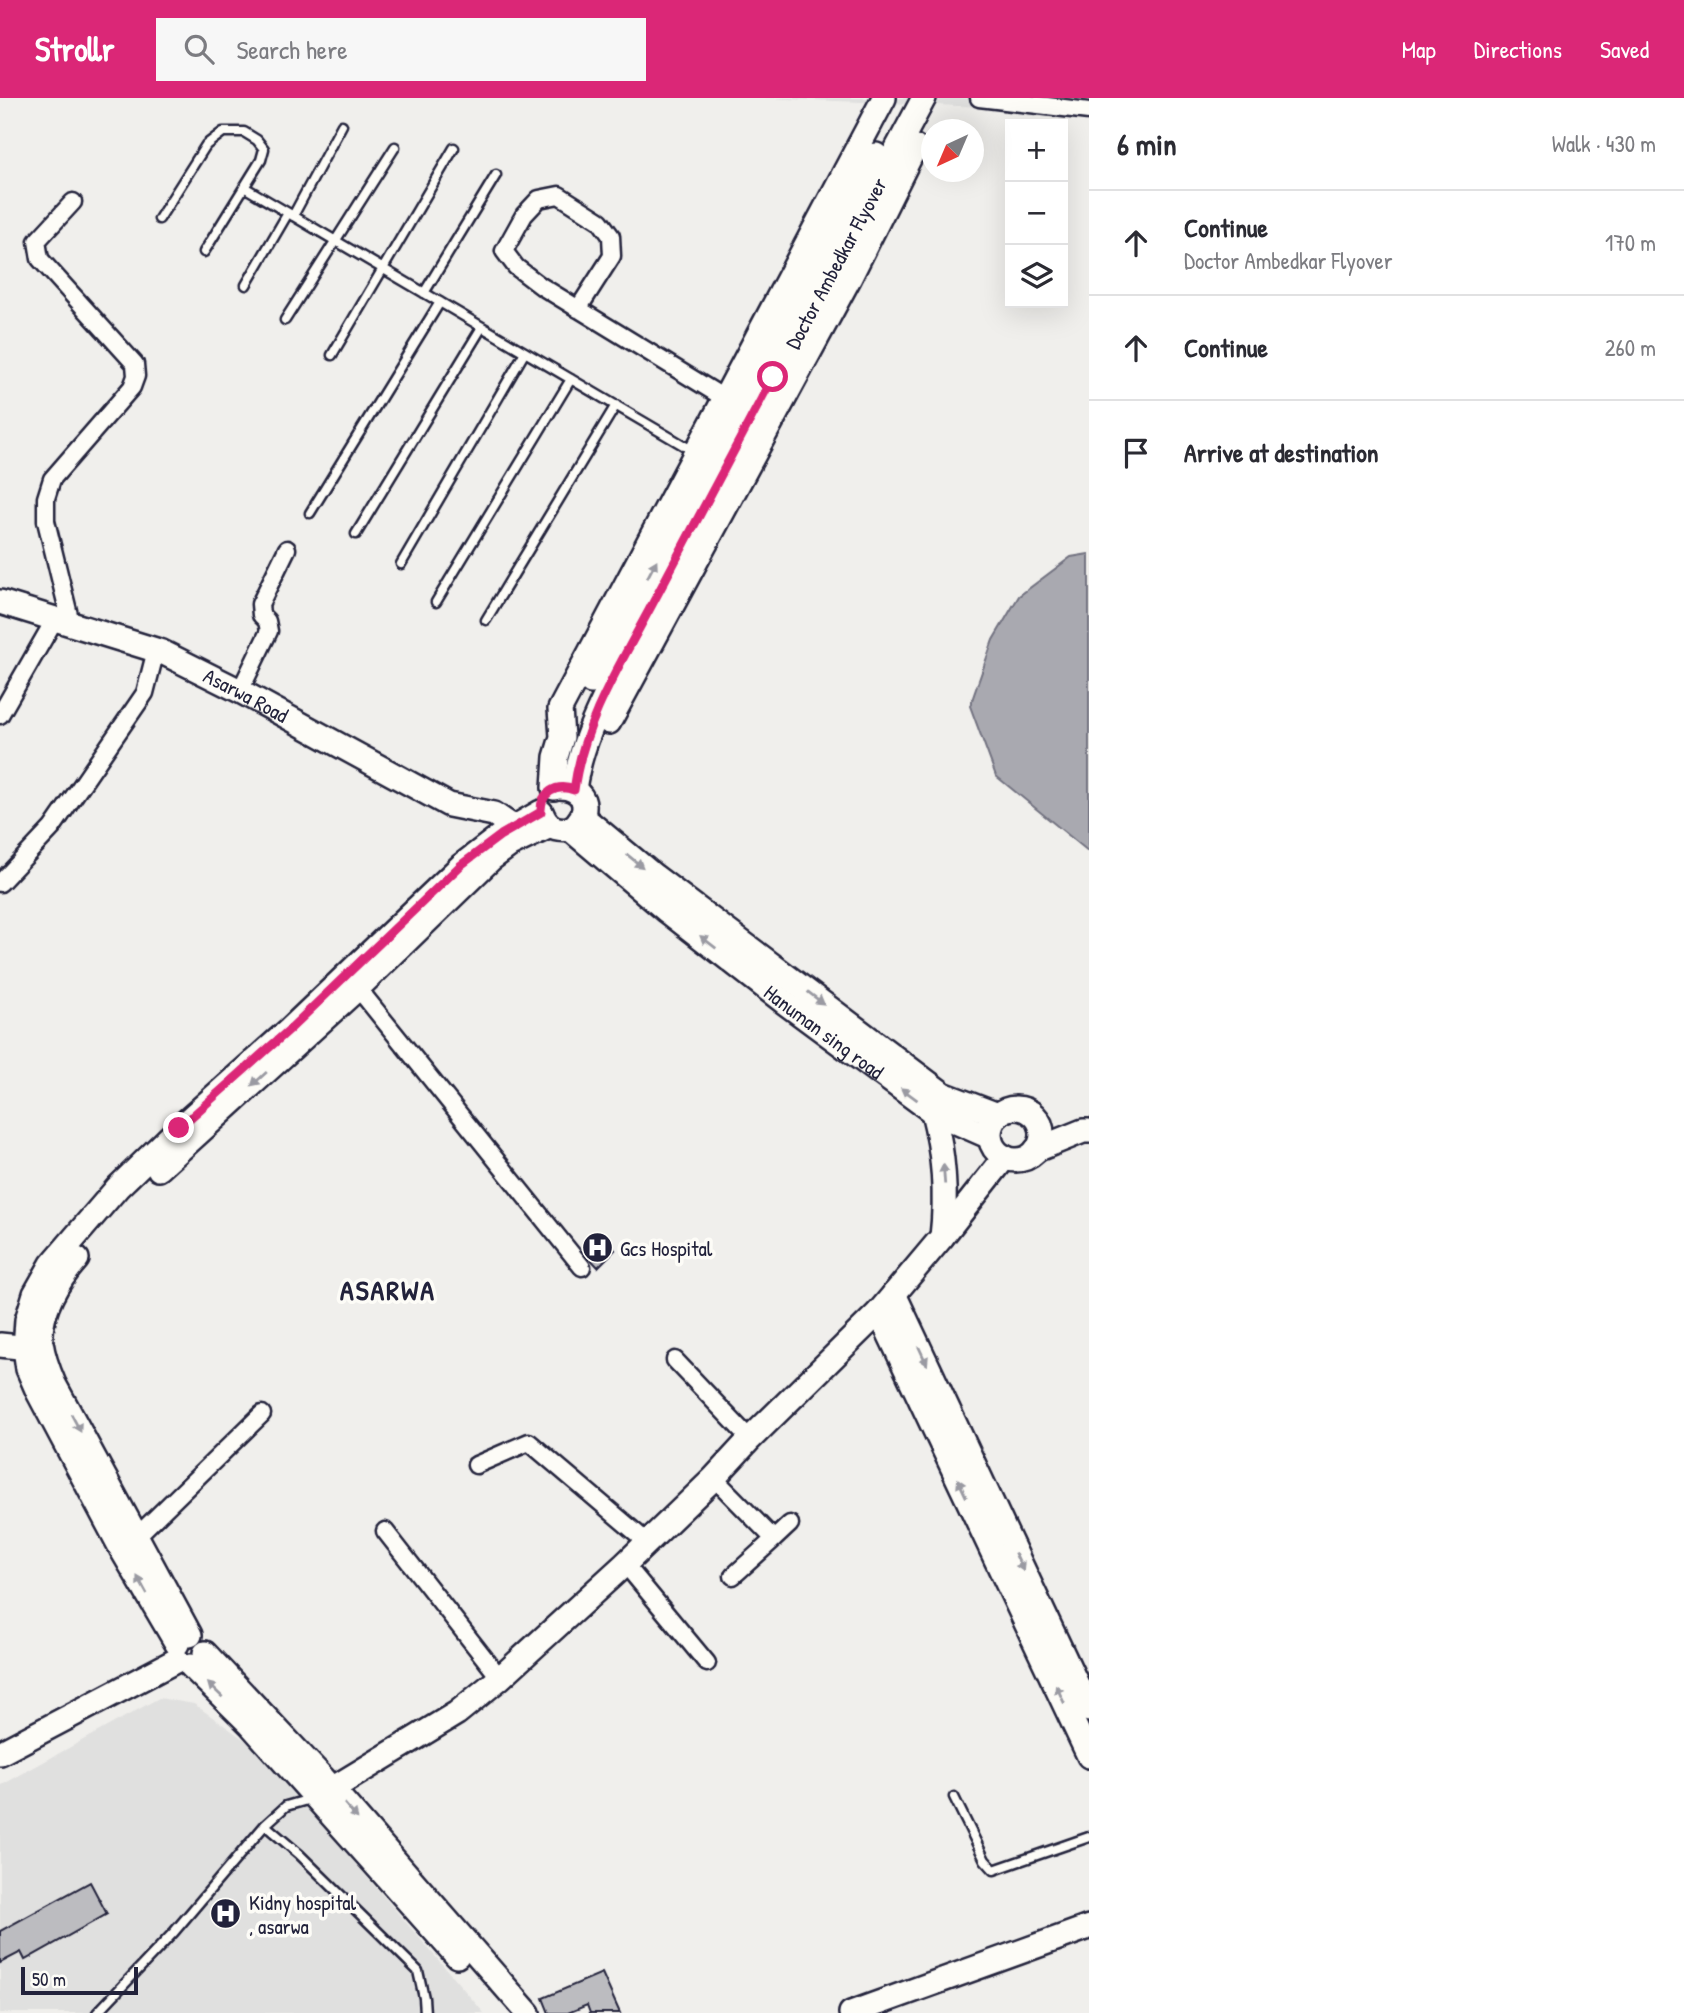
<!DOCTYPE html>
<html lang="en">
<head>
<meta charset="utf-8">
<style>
	body { margin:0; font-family:"Patrick Hand",sans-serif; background:#f7f7f7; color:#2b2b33 }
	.controls { position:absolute; right:21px; top:21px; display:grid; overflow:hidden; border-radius:0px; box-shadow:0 7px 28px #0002 }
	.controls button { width:63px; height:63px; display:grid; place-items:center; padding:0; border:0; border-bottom:2px solid #e1e1e2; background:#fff; color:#2b2b33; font:35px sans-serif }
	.compass { position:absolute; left:921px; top:21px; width:63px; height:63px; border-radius:50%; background:#fff; box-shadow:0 7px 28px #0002; rotate:224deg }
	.scale { position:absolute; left:21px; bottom:18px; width:117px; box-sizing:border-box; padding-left:7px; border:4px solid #22223b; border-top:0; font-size:19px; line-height:24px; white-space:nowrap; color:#22223b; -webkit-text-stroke:5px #fdfcf7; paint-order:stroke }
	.stop { position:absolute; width:21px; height:21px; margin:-16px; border:5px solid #db2777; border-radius:50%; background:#fff }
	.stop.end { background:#db2777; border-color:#fff; box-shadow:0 2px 7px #0008 }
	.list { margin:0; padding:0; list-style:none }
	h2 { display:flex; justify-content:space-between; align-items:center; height:91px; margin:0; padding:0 28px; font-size:30px }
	h2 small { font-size:23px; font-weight:400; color:#7c7c81 }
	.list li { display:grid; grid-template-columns:46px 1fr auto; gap:21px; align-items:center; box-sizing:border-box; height:105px; padding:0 28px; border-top:2px solid #e1e1e2 }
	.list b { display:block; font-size:26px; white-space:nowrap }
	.list p { margin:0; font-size:23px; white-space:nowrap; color:#7c7c81 }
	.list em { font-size:23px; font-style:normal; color:#7c7c81 }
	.icon { flex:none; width:38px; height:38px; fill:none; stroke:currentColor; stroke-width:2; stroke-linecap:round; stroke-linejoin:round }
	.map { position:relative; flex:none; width:1089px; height:1915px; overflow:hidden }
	header { display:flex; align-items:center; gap:42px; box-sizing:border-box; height:98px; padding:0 35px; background:#db2777; color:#fff }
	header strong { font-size:33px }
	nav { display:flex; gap:38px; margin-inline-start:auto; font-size:24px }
	.search { width:490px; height:63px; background:#f7f7f7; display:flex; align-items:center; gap:18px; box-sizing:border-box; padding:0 24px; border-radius:0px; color:#7c7c81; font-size:26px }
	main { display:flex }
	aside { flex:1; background:#fff }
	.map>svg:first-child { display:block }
	.built { fill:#e0e0df }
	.water { fill:#a9a9b0; stroke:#737381; stroke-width:2 }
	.building { fill:#bcbcc0; stroke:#22223b; stroke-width:2 }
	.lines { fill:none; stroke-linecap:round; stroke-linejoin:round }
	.lane-casing { stroke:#22223b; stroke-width:13 }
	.street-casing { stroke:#22223b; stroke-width:21 }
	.secondary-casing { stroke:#22223b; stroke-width:28 }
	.lane { stroke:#fdfcf7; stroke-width:8 }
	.street { stroke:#fdfcf7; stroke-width:16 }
	.secondary { stroke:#fdfcf7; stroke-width:23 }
	.oneway { fill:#9a9aa2 }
	.route { stroke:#db2777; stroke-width:9 }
	.labels { text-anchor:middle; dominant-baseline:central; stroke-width:7; stroke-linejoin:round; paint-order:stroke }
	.street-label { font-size:21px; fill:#22223b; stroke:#fdfcf7 }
	.poi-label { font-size:21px; fill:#22223b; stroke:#fdfcf7; text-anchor:start }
	.district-label { font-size:28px; font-weight:bold; letter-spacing:2px; fill:#22223b; stroke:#fdfcf7 }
</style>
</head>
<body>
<header>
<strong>Strollr</strong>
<div class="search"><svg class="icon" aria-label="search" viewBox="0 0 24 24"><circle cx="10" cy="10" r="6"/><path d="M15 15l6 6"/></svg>Search here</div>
<nav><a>Map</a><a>Directions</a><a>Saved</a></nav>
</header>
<main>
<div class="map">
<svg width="1089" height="1915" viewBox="0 0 1089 1915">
	<rect width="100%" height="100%" fill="#f0efec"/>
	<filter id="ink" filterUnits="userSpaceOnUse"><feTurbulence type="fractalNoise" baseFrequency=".0143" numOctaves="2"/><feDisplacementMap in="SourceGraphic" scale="14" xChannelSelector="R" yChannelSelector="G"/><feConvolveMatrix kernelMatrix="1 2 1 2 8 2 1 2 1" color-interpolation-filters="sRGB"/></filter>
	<g filter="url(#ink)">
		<!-- built -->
		<path class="built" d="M763 0H1089V22L1008 10Z
			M159 1600 194 1606 256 1650 484 1915H0V1688Z"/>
		<!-- water -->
		<path class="water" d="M1089 456V754L996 678 970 608 993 542 1019 498 1071 459Z"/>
		<!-- building -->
		<path class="building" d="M600 1136 615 1152 598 1169 583 1153Z
			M90 1784 107 1816 25 1862 21 1854 0 1865V1833Z
			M602 1875 620 1915H590L587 1907 568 1915H549L543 1900Z"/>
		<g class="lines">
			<defs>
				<path id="lane" d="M244 89 695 354
					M293 118 342 27
					M159 121 206 47 223 34H244L257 42 264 51 261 62 204 154
					M246 187 288 115
					M424 195 496 77
					M285 222 395 49
					M332 257 454 50
					M310 415 440 204
					M356 436 482 229
					M401 466 525 254
					M436 504 571 281
					M486 522 616 307
					M954 1699 985 1762 994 1772 1089 1739
					M265 1727 286 1708 314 1700
					M97 1915 174 1834 265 1727 299 1756 418 1873 424 1900 425 1915"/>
				<path id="street" d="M979 0 1089 13
					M578 211 612 158 611 138 600 123 559 97 539 101 524 117 504 153 516 169 541 188 724 300
					M71 525 46 423V400L52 381 132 289 136 278 135 266 40 161 37 143 73 104
					M240 593 269 533 267 523 261 517 260 506 287 451
					M0 617 55 521
					M0 785 52 730 145 595 156 552
					M353 884 582 1169
					M675 1262 750 1341
					M476 1367 529 1344 647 1444
					M714 1380 774 1441 733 1478
					M385 1433 500 1580
					M137 1438 262 1316
					M774 1441 790 1426
					M625 1466 707 1565"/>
				<g id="secondary">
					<path id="s1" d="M0 504 162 554 240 593 449 707 494 716 513 729 521 739"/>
					<path d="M591 584 766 256 876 57"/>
					<path d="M609 624 850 179 915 49"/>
					<path d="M560 689C588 690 592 717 570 731"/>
					<path d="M554 690 556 659 562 639 560 611 884 0"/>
					<path id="s2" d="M574 692C580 645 602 605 622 564L924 0"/>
					<path id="s3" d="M542 716C547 729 556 733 570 731L667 813 784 904 933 1014 990 1039"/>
					<path d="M583 719 654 778 943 996 998 1017"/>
					<circle cx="1016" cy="1036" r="26"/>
					<path d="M933 1014C944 1056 947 1096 942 1139"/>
					<path d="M1036 1052 1083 1033H1089"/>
					<path d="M159 1071 358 890 491 761 510 747 550 728"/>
					<path d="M77 1161C58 1182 39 1214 41 1244 43 1259 48 1272 54 1286L190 1537"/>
					<path d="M894 1196 1089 1612"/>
					<path d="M879 1214 1089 1658"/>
					<path d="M0 1247 39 1251"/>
					<path d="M177 1546 123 1454 38 1294 28 1271 25 1250 27 1222 35 1196 52 1166 118 1089 179 1030 289 932 462 767 501 737 541 714"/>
					<path d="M205 1555 322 1679 528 1915"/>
					<path d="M191 1568 250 1626 457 1858"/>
					<path d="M0 1655 177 1562"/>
					<path d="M317 1700 457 1615 500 1580 625 1466 714 1380 750 1341 879 1214 942 1139 1005 1059"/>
					<path d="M851 1915 1089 1829"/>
				</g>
			</defs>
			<!-- lane casing -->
			<use href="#lane" class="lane-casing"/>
			<!-- street casing -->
			<use href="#street" class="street-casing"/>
			<!-- secondary casing -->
			<use href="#secondary" class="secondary-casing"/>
			<!-- lane -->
			<use href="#lane" class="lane"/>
			<!-- street -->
			<use href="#street" class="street"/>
			<!-- secondary -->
			<use href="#secondary" class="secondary"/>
		</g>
		<!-- one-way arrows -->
		<defs><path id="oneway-solid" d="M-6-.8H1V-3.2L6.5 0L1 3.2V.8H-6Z" transform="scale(1.75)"/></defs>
		<g class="oneway">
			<use href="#oneway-solid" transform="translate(652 471) rotate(-62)"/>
			<use href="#oneway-solid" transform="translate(635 763) rotate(39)"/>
			<use href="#oneway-solid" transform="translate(708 844) rotate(-142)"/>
			<use href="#oneway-solid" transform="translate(816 900) rotate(37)"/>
			<use href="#oneway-solid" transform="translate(259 981) rotate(138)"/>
			<use href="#oneway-solid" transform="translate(909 996) rotate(-144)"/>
			<use href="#oneway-solid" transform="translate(944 1076) rotate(-94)"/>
			<use href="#oneway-solid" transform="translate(923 1258) rotate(65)"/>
			<use href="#oneway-solid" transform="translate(76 1325) rotate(62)"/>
			<use href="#oneway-solid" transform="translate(962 1390) rotate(-115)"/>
			<use href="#oneway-solid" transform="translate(1019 1464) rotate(65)"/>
			<use href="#oneway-solid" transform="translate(142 1487) rotate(-119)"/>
			<use href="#oneway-solid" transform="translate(215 1592) rotate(-136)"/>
			<use href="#oneway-solid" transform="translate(1060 1596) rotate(-115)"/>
			<use href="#oneway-solid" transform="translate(351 1713) rotate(49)"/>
		</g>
	</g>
	<g class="lines" filter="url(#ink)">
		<!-- route -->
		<path class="route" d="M179 1030 289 932 461 767 501 737 541 714C540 695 556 685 574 692 583 623 623 562 655 501 694 427 734 353 773 279"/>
	</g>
	<!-- icons -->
	<defs>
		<symbol id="hospital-disc" viewBox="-11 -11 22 22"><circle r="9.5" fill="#22223b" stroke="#fdfcf7"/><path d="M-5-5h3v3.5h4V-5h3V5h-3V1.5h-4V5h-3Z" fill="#fff"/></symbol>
	</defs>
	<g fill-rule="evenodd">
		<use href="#hospital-disc" x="580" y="1132" width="35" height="35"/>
		<use href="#hospital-disc" x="208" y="1798" width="35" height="35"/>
	</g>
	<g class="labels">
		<!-- street labels -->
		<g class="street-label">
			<text stroke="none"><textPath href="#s2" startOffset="590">Doctor Ambedkar Flyover</textPath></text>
			<text stroke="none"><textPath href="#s1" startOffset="264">Asarwa Road</textPath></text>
			<text stroke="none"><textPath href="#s3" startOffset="360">Hanuman sing road</textPath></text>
		</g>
		<!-- poi labels -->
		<g class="poi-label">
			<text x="620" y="1150">Gcs Hospital</text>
			<text x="249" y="1804">Kidny hospital<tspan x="249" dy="24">, asarwa</tspan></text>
		</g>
		<!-- district labels -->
		<g class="district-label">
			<text x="388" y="1192">ASARWA</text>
		</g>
	</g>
</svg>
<div class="controls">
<button>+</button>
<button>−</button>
<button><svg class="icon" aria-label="layers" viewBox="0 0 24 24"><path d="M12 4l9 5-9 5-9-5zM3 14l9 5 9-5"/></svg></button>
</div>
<svg class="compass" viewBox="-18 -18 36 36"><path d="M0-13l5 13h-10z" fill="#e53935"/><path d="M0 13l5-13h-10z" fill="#7c7c81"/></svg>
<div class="scale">50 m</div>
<div class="stop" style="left:773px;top:279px"></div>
<div class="stop end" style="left:179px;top:1030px"></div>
</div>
<aside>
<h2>6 min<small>Walk · 430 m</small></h2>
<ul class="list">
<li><svg class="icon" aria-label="ahead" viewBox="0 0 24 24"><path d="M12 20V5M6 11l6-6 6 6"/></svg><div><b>Continue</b><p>Doctor Ambedkar Flyover</p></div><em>170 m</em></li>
<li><svg class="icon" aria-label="ahead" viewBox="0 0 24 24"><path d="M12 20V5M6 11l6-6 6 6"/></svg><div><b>Continue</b></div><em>260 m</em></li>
<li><svg class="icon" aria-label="arrive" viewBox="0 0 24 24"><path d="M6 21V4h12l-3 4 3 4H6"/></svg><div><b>Arrive at destination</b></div></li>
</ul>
</aside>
</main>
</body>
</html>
